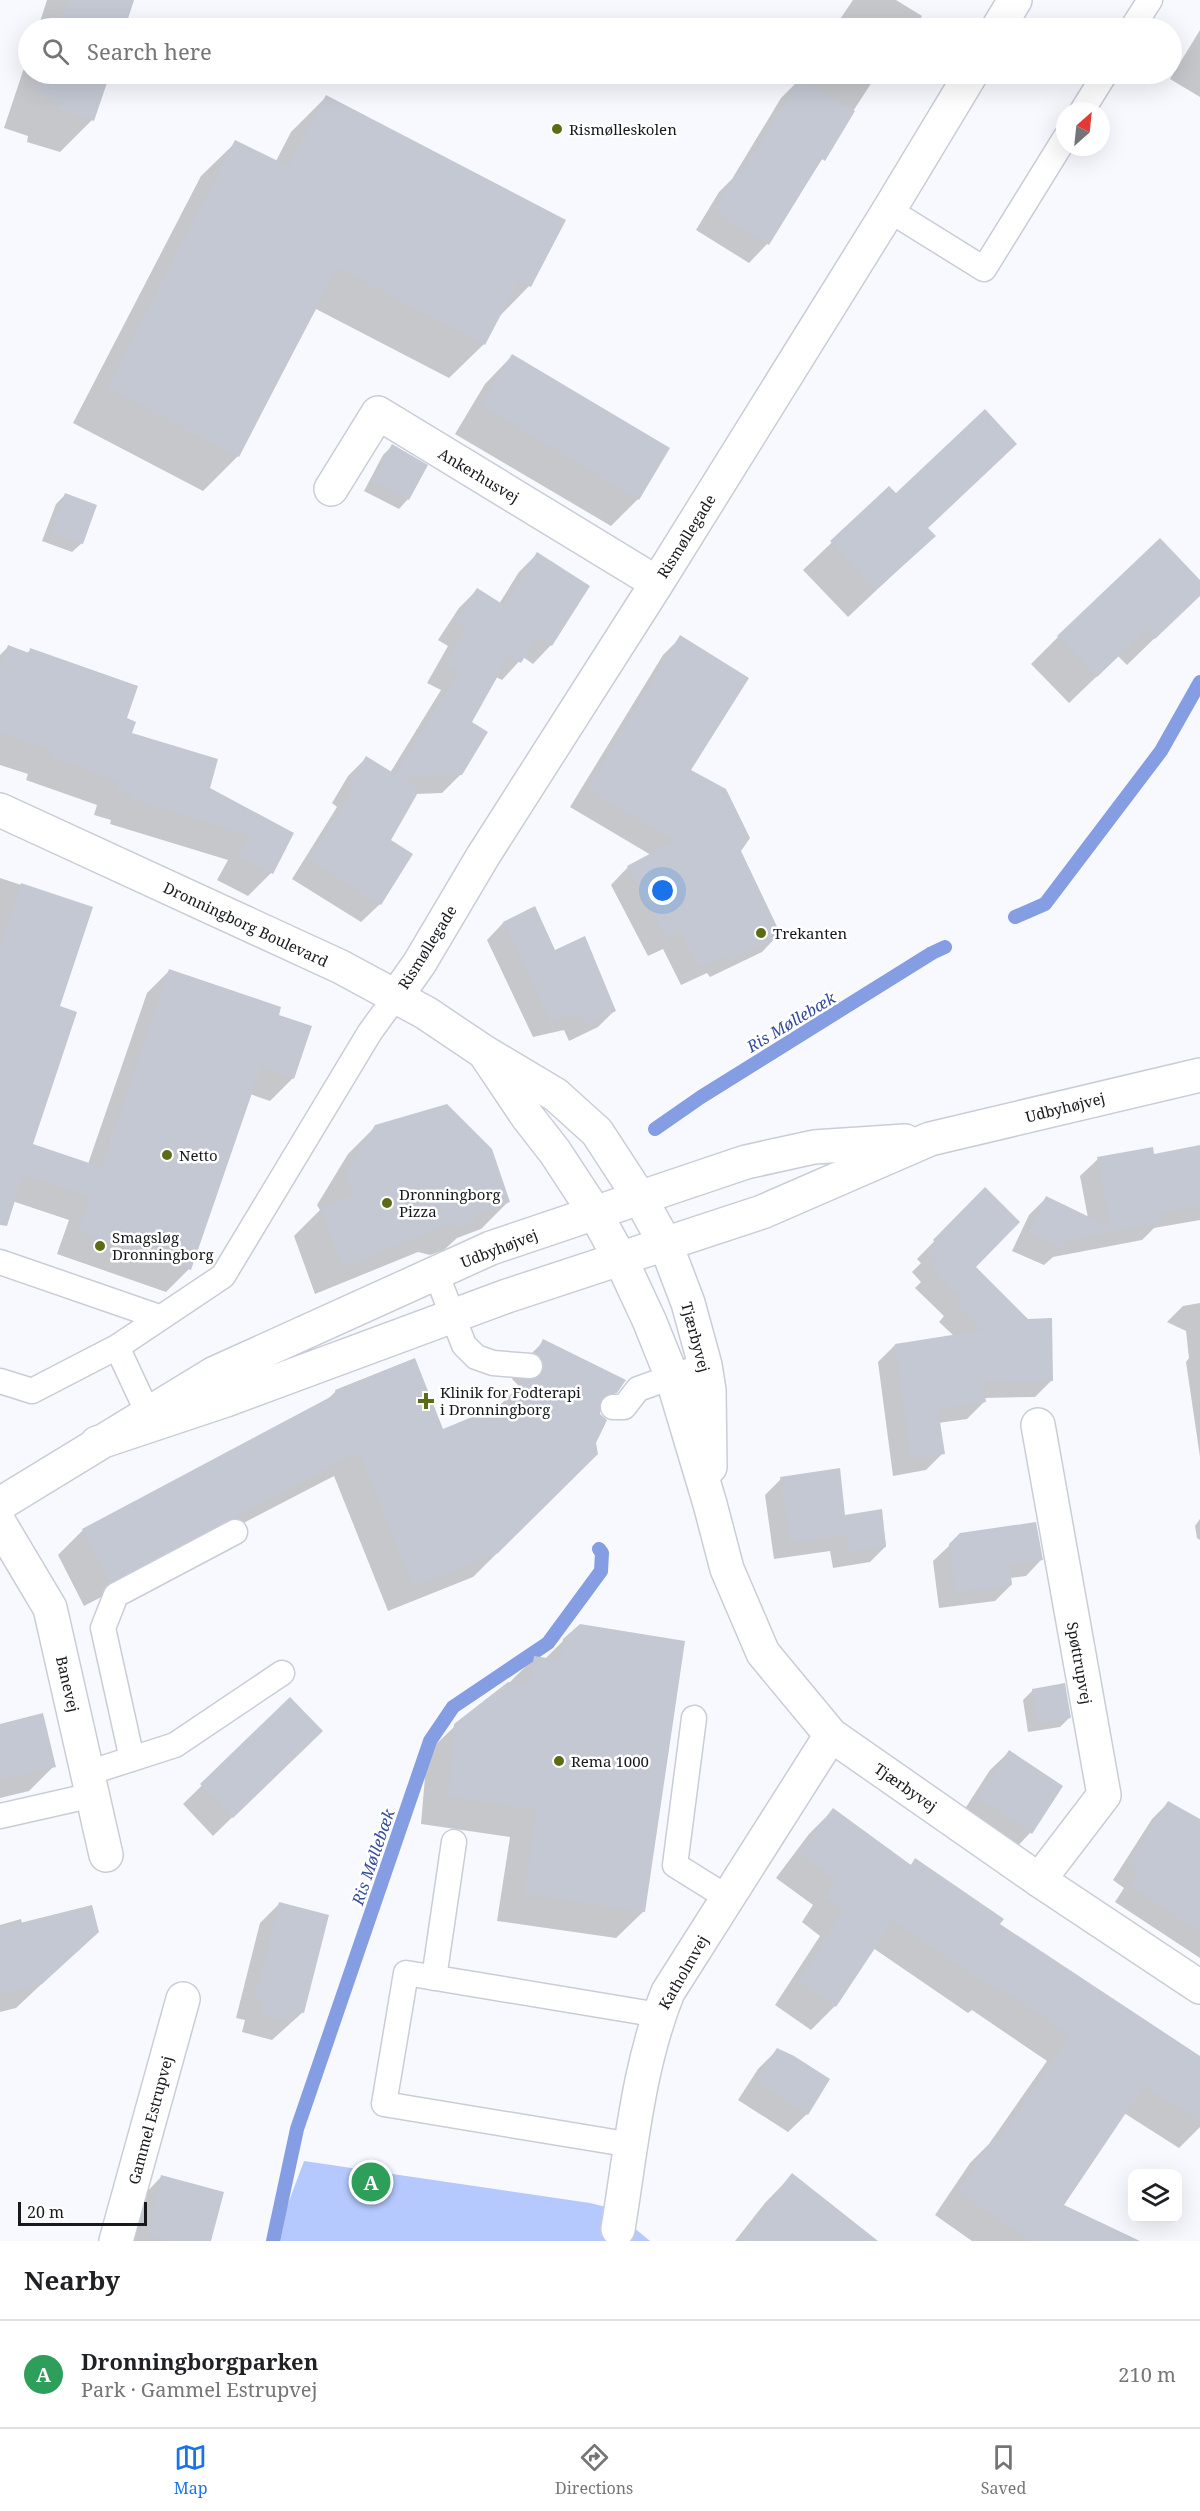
<!DOCTYPE html>
<html lang="en">
<head>
<meta charset="utf-8">
<style>
	body { margin:0; font-family:"Noto Serif",serif; background:#f2f2f2; color:#202124 }
	.controls { position:absolute; right:18px; bottom:18px; display:grid; overflow:hidden; border-radius:12px; box-shadow:0 6px 24px #0002 }
	.controls button { width:54px; height:54px; display:grid; place-items:center; padding:0; border:0; border-bottom:2px solid #e0e0e0; background:#fff; color:#202124; font:30px sans-serif }
	.compass { position:absolute; left:1056px; top:102px; width:54px; height:54px; border-radius:50%; background:#fff; box-shadow:0 6px 24px #0002; rotate:27deg }
	.scale { position:absolute; left:18px; bottom:15px; width:129px; box-sizing:border-box; padding-left:6px; border:3px solid #17191c; border-top:0; font-size:16px; line-height:21px; white-space:nowrap; color:#17191c; -webkit-text-stroke:4px #fff; paint-order:stroke }
	.you { position:absolute; left:663px; top:891px; width:21px; height:21px; margin:-15px; border:4px solid #fff; border-radius:50%; background:#1a73e8; box-shadow:0 0 0 9px #1a73e833 }
	.badge { display:grid; place-items:center; width:39px; height:39px; border-radius:50%; background:#1a73e8; color:#fff; font-size:20px; font-weight:700 }
	.pin { position:absolute; translate:-50% -50%; border:3px solid #fff; box-shadow:0 2px 6px #0006 }
	.list { margin:0; padding:0; list-style:none }
	h2 { display:flex; justify-content:space-between; align-items:center; height:78px; margin:0; padding:0 24px; font-size:26px }
	h2 small { font-size:20px; font-weight:400; color:#757577 }
	.list li { display:grid; grid-template-columns:39px 1fr auto; gap:18px; align-items:center; box-sizing:border-box; height:108px; padding:0 24px; border-top:2px solid #e0e0e0 }
	.list b { display:block; font-size:22px; white-space:nowrap }
	.list p { margin:0; font-size:20px; white-space:nowrap; color:#757577 }
	.list em { font-size:20px; font-style:normal; color:#757577 }
	.icon { flex:none; width:33px; height:33px; fill:none; stroke:currentColor; stroke-width:2; stroke-linecap:round; stroke-linejoin:round }
	.map { position:relative; flex:none; width:1200px; height:2241px; overflow:hidden }
	.search { position:absolute; background:#fff; box-shadow:0 6px 24px #0002; left:18px; right:18px; top:18px; height:66px; display:flex; align-items:center; gap:15px; box-sizing:border-box; padding:0 21px; border-radius:33px; color:#757577; font-size:22px }
	.sheet { height:186px; background:#fff }
	nav { display:flex; justify-content:space-around; align-items:center; box-sizing:border-box; height:84px; border-top:2px solid #e0e0e0; background:#fff; font-size:16px; color:#757577 }
	nav a { display:grid; justify-items:center; gap:3px }
	nav .on { color:#1a73e8 }
	.map>svg:first-child { display:block }
	.garden { fill:#b5c9fe }
	.shadow { fill:#0003 }
	.lines { fill:none; stroke-linecap:round; stroke-linejoin:round }
	.stream { stroke:#849de3; stroke-width:14 }
	.building { fill:#c4c8d3 }
	.lane-casing { stroke:#c9cdd8; stroke-width:27 }
	.street-casing { stroke:#c9cdd8; stroke-width:36 }
	.secondary-casing { stroke:#c9cdd8; stroke-width:36 }
	.lane { stroke:#fff; stroke-width:24 }
	.street { stroke:#fff; stroke-width:33 }
	.secondary { stroke:#fff; stroke-width:33 }
	.poi-dot { fill:#5d6b14; stroke:#fff; stroke-width:2 }
	.labels { text-anchor:middle; dominant-baseline:central; stroke-width:5; stroke-linejoin:round; paint-order:stroke }
	.poi-label { font-size:15px; fill:#17191c; stroke:#fff; text-anchor:start }
	.street-label { font-size:15px; fill:#17191c; stroke:#fff }
	.water-label { font-size:16px; font-style:italic; fill:#334b9d; stroke:#fff }
</style>
</head>
<body>
<div class="map">
<svg width="1200" height="2241" viewBox="0 0 1200 2241">
	<rect width="100%" height="100%" fill="#f8f9fe"/>
	<!-- garden -->
	<path class="garden" d="M304 2161 590 2203 610 2208 650 2241H274Z"/>
	<!-- shadow -->
	<path class="shadow" d="M47 0H133L123 28H38Z
		M853 0H896L922 16 915 28H834Z
		M1200 30V97L1170 79Z
		M28 56V74H108L92 120 60 152 27 142 28 136 4 128Z
		M807 74H883L874 83 872 82 767 244 749 263 696 230 719 192 732 179 781 98 800 79 802 81Z
		M326 97 529 286 497 319 484 344 449 378 316 309 238 456 203 491 73 423 201 176 236 142 276 161 291 132Z
		M512 356 638 499 611 526 455 434 485 384Z
		M392 446 408 499 399 509 364 491 383 455Z
		M889 488 934 536 848 617 803 570Z
		M66 494 82 543 72 552 42 541 56 504Z
		M537 554 551 645 533 664 523 657 502 680 496 677 470 722 461 774 442 793 416 794 389 840 380 904 361 922 292 879 337 807 332 803 348 776 366 758 390 773 441 690 427 683 448 646 438 640 459 608 477 590 499 604 519 572Z
		M1200 582V594L1127 665 1118 656 1069 703 1031 664 1058 637Z
		M681 637 688 770 779 934 762 952 710 977 707 973 681 985 663 949 648 956 611 885 628 867 651 855 570 807 663 655Z
		M8 647 27 653 31 650 125 719 130 734 208 789 292 834 271 873 248 896 217 880 228 860 110 824 111 820 94 815 97 805 26 780 28 774 0 765V655Z
		M0 878 91 908 58 1007 32 1145 88 1164 147 993 170 970 277 1016 293 1078 270 1101 250 1094 189 1269 166 1292 57 1254 69 1220 0 1197Z
		M534 908 555 952 614 1011 598 1027 569 1041 564 1030 533 1037 487 940 503 923Z
		M376 1126 508 1202 481 1229 457 1238 444 1250 430 1255 418 1252 315 1294 294 1236 320 1210 317 1205 348 1154Z
		M1200 1147V1220L1154 1228 1142 1240 1053 1257 1044 1265 1012 1251 1029 1215 1046 1198 1088 1218 1080 1176 1098 1159 1153 1155Z
		M985 1189 973 1267 1052 1380 1035 1397 984 1398 985 1401 967 1419 938 1423 943 1453 926 1470 893 1476 878 1362 895 1345 954 1336 939 1322 944 1316 915 1288 921 1282 912 1272 921 1263 917 1259Z
		M1200 1303V1457L1186 1362 1189 1358 1186 1331 1167 1322 1183 1306Z
		M544 1341 616 1392 599 1409 594 1442 597 1454 473 1577 388 1611 334 1476 84 1606 58 1555 83 1530 326 1401 336 1391 442 1431 498 1407 519 1386 512 1379 519 1366Z
		M781 1479 843 1517 881 1511 886 1546 870 1562 833 1568 830 1551 774 1559 765 1495Z
		M1200 1519V1540L1197 1538 1195 1526Z
		M950 1545 1041 1560 1026 1576 1010 1578 1011 1585 995 1601 939 1608 933 1561Z
		M564 1640 644 1911 616 1938 497 1921 510 1837 421 1824 427 1753 455 1726 507 1685 534 1658 545 1659Z
		M1033 1690 1070 1717 1060 1727 1028 1732 1023 1700Z
		M290 1699 302 1749 213 1836 183 1804Z
		M0 1725 54 1766 29 1791 0 1798Z
		M1009 1752 1061 1787 1030 1833 1012 1852 959 1818 990 1770Z
		M1168 1803 1200 1821V1958L1115 1902 1124 1888 1113 1880 1152 1819Z
		M833 1810 910 1866 915 1860 998 1925 1200 2058V2127L1179 2148 1124 2113 1062 2206 1136 2241H972L935 2215 970 2163 989 2144 1047 2061 972 2010 968 2013 873 1948 835 2006 811 2030 775 2005 820 1936 802 1922 813 1905 776 1878 809 1834Z
		M279 1904 303 2012 272 2040 242 2032 245 2020 236 2018 260 1923Z
		M21 1919 22 1924 97 1932 16 2008 0 2012V1925Z
		M777 2050 807 2114 788 2132 738 2100 758 2069Z
		M792 2175 875 2241H735L765 2203Z
		M161 2177 210 2241H132L143 2196Z"/>
	<g class="lines">
		<!-- stream -->
		<path class="stream" d="M1015 917 1045 904 1161 751 1200 682
			M655 1129 701 1097 932 953 945 947
			M273 2241 297 2129 430 1741 453 1707 548 1643 601 1571 602 1553 599 1549"/>
	</g>
	<!-- building -->
	<path class="building" d="M68 0H134L125 28H58Z
		M43 74H110L94 121 58 109 60 103 36 95Z
		M800 78 855 111 825 161 822 159 769 245 713 211 737 172 741 174Z
		M326 95 566 220 531 287 518 282 485 345 337 268 239 457 107 388 235 140 288 166Z
		M512 354 670 448 639 500 481 406Z
		M985 409 1017 444 928 528 936 536 876 590 830 541 889 486 896 493Z
		M392 444 428 465 409 500 372 481Z
		M65 493 97 505 83 544 50 532Z
		M1160 538 1200 580V596L1155 639 1146 630 1097 677 1057 636Z
		M537 552 590 586 552 646 537 637 521 663 509 656 472 722 488 732 462 775 402 778 420 789 391 840 413 854 381 905 309 860 354 788 349 785 366 756 395 774 458 672 445 664 465 627 455 621 477 588 504 605Z
		M680 635 749 678 691 770 726 789 750 838 741 851 781 935 728 960 725 956 699 968 681 932 666 939 627 866 674 841 587 789Z
		M8 645 29 653 30 648 138 686 127 718 136 722 132 733 218 759 210 788 294 833 273 874 239 856 250 836 133 800V796L117 791 119 782 49 756 51 751 0 733V667Z
		M21 883 93 907 60 1006 77 1012 33 1144 101 1167 169 969 281 1007 279 1015 312 1026 294 1079 261 1067 191 1270 78 1231 90 1197 23 1175 7 1226 0 1225V946Z
		M535 906 555 950 585 936 616 1011 586 1025 581 1014 550 1021 503 922Z
		M447 1104 492 1149 510 1202 477 1214 473 1223 459 1228 446 1225 343 1268 320 1208 354 1195 344 1177 375 1125Z
		M1200 1145V1206L1160 1213 1161 1223 1066 1241 1062 1249 1028 1233 1046 1196 1110 1227 1097 1157 1153 1147 1154 1154Z
		M985 1187 1020 1222 976 1267 1028 1319 1052 1318 1053 1381 983 1382 986 1402 938 1409 945 1454 910 1459 895 1344 984 1330 955 1304 961 1298 932 1270 937 1264 928 1254 937 1245 933 1240Z
		M543 1339 626 1380 617 1393 606 1394 600 1400V1414L607 1420 596 1443 598 1454 498 1553 413 1587 359 1452 110 1582 82 1529 336 1394 335 1390 415 1358 443 1429 513 1400 523 1380 536 1379 542 1374 543 1360 536 1353Z
		M840 1468 845 1515 882 1509 886 1547 849 1552 846 1535 790 1543 780 1477Z
		M1036 1522 1043 1560 1010 1565 1012 1585 955 1593 949 1544 960 1533Z
		M580 1624 685 1641 645 1912 524 1894 536 1810 448 1797 454 1724 508 1682 530 1685 534 1656 560 1660 563 1639Z
		M1065 1683 1071 1718 1037 1724 1032 1689Z
		M290 1697 323 1731 233 1818 200 1784Z
		M43 1713 56 1767 0 1780V1724Z
		M1009 1750 1063 1786 1032 1834 977 1798Z
		M1168 1801 1200 1819V1931L1130 1886 1139 1871 1128 1864Z
		M833 1808 911 1865 915 1858 1004 1919 1000 1924 1200 2056V2122L1144 2086 1064 2205 1140 2241H1030L958 2191 994 2137 998 2140 1070 2036 996 1986 994 1990 893 1921 836 2007 798 1981 843 1911 825 1897 836 1881 799 1853Z
		M279 1902 329 1915 304 2013 295 2011 292 2022 260 2014 263 2002 254 1999Z
		M92 1905 99 1932 42 1984 0 1995V1928Z
		M777 2048 794 2056 830 2079 808 2115 756 2081Z
		M792 2173 878 2241H739Z
		M161 2175 224 2192 211 2241H167L147 2236Z"/>
	<g class="lines">
		<defs>
			<path id="lane" d="M1132 28 1150 0
				M1082 111 1105 74
				M889 210 984 269 1065 138
				M0 1262 159 1317
				M436 1273 464 1345 476 1357 493 1363 530 1366
				M117 1347 153 1424
				M0 1381 32 1391 117 1347 223 1276 370 1032 397 995
				M613 1407H624L638 1389 705 1365
				M694 1718 675 1865 728 1898
				M132 1759 103 1628 116 1595 235 1532
				M88 1773 175 1745 282 1673
				M0 1816 93 1795
				M434 1978 454 1842
				M632 2145 384 2104 406 1973 659 2015"/>
			<path id="street" d="M998 28 1015 0
				M331 489 378 413 657 583
				M397 995 419 964 483 856 657 583 889 210 971 74
				M1038 1425 1104 1795 1039 1880
				M0 1524 50 1608 106 1855
				M618 2229C631 2150 638 2066 668 1992L831 1735
				M116 2241 183 1999"/>
			<path id="secondary" d="M0 810 341 967 426 1013 484 1052 556 1095 597 1132 640 1198 666 1245 688 1303 705 1365 709 1390 710 1467
				M484 1052 527 1116 555 1152 595 1213 621 1260 649 1320 672 1377 710 1504 727 1569 763 1653 831 1735 1039 1880 1200 1987
				M97 1443 226 1400 507 1296 762 1212 930 1139 1200 1075
				M0 1504 213 1374 491 1248 746 1162 814 1147 905 1141"/>
		</defs>
		<!-- lane casing -->
		<use href="#lane" class="lane-casing"/>
		<!-- street casing -->
		<use href="#street" class="street-casing"/>
		<!-- secondary casing -->
		<use href="#secondary" class="secondary-casing"/>
		<!-- lane -->
		<use href="#lane" class="lane"/>
		<!-- street -->
		<use href="#street" class="street"/>
		<!-- secondary -->
		<use href="#secondary" class="secondary"/>
	</g>
	<!-- markers -->
	<g class="poi-dot">
		<circle cx="557" cy="129" r="6"/>
		<circle cx="761" cy="933" r="6"/>
		<circle cx="167" cy="1155" r="6"/>
		<circle cx="387" cy="1203" r="6"/>
		<circle cx="100" cy="1246" r="6"/>
		<path d="M423 1392h6v6h6v6h-6v6h-6v-6h-6v-6h6z"/>
		<circle cx="559" cy="1761" r="6"/>
	</g>
	<g class="labels">
		<!-- poi labels -->
		<g class="poi-label">
			<text x="569" y="129">Rismølleskolen</text>
			<text x="773" y="933">Trekanten</text>
			<text x="179" y="1155">Netto</text>
			<text x="399" y="1194">Dronningborg<tspan x="399" dy="17">Pizza</tspan></text>
			<text x="112" y="1237">Smagsløg<tspan x="112" dy="17">Dronningborg</tspan></text>
			<text x="440" y="1392">Klinik for Fodterapi<tspan x="440" dy="17">i Dronningborg</tspan></text>
			<text x="571" y="1761">Rema 1000</text>
		</g>
		<!-- street labels -->
		<g class="street-label">
			<text transform="translate(479 475) rotate(31)">Ankerhusvej</text>
			<text transform="translate(686 536) rotate(-58)">Rismøllegade</text>
			<text transform="translate(246 924) rotate(25)">Dronningborg Boulevard</text>
			<text transform="translate(427 947) rotate(-58)">Rismøllegade</text>
			<text transform="translate(1065 1107) rotate(-14)">Udbyhøjvej</text>
			<text transform="translate(499 1248) rotate(-21)">Udbyhøjvej</text>
			<text transform="translate(696 1337) rotate(75)">Tjærbyvej</text>
			<text transform="translate(1080 1663) rotate(80)">Spøttrupvej</text>
			<text transform="translate(68 1684) rotate(77)">Banevej</text>
			<text transform="translate(906 1787) rotate(35)">Tjærbyvej</text>
			<text transform="translate(683 1972) rotate(-60)">Katholmvej</text>
			<text transform="translate(150 2120) rotate(-75)">Gammel Estrupvej</text>
		</g>
		<!-- water labels -->
		<g class="water-label">
			<text transform="translate(791 1022) rotate(-31)">Ris Møllebæk</text>
			<text transform="translate(373 1857) rotate(-71)">Ris Møllebæk</text>
		</g>
	</g>
</svg>
<div class="controls">
<button><svg class="icon" aria-label="layers" viewBox="0 0 24 24"><path d="M12 4l9 5-9 5-9-5zM3 14l9 5 9-5"/></svg></button>
</div>
<svg class="compass" viewBox="-18 -18 36 36"><path d="M0-13l5 13h-10z" fill="#e53935"/><path d="M0 13l5-13h-10z" fill="#757577"/></svg>
<div class="scale">20 m</div>
<div class="you"></div>
<div class="pin badge" style="left:371px;top:2182px;background:#2e9e5b">A</div>
<div class="search"><svg class="icon" aria-label="search" viewBox="0 0 24 24"><circle cx="10" cy="10" r="6"/><path d="M15 15l6 6"/></svg>Search here</div>
</div>
<section class="sheet">
<h2>Nearby<small></small></h2>
<ul class="list">
<li><span class="badge" style="background:#2e9e5b">A</span><div><b>Dronningborgparken</b><p>Park · Gammel Estrupvej</p></div><em>210 m</em></li>
</ul>
</section>
<nav>
<a class="on"><svg class="icon" aria-label="map" viewBox="0 0 24 24"><path d="M3 6l6-2 6 2 6-2v14l-6 2-6-2-6 2zM9 4v14M15 6v14"/></svg>Map</a>
<a><svg class="icon" aria-label="directions" viewBox="0 0 24 24"><path d="M12 3l9 9-9 9-9-9zM9 14v-3h6M13 9l2 2-2 2"/></svg>Directions</a>
<a><svg class="icon" aria-label="saved" viewBox="0 0 24 24"><path d="M7 4h10v16l-5-4-5 4z"/></svg>Saved</a>
</nav>
</body>
</html>
